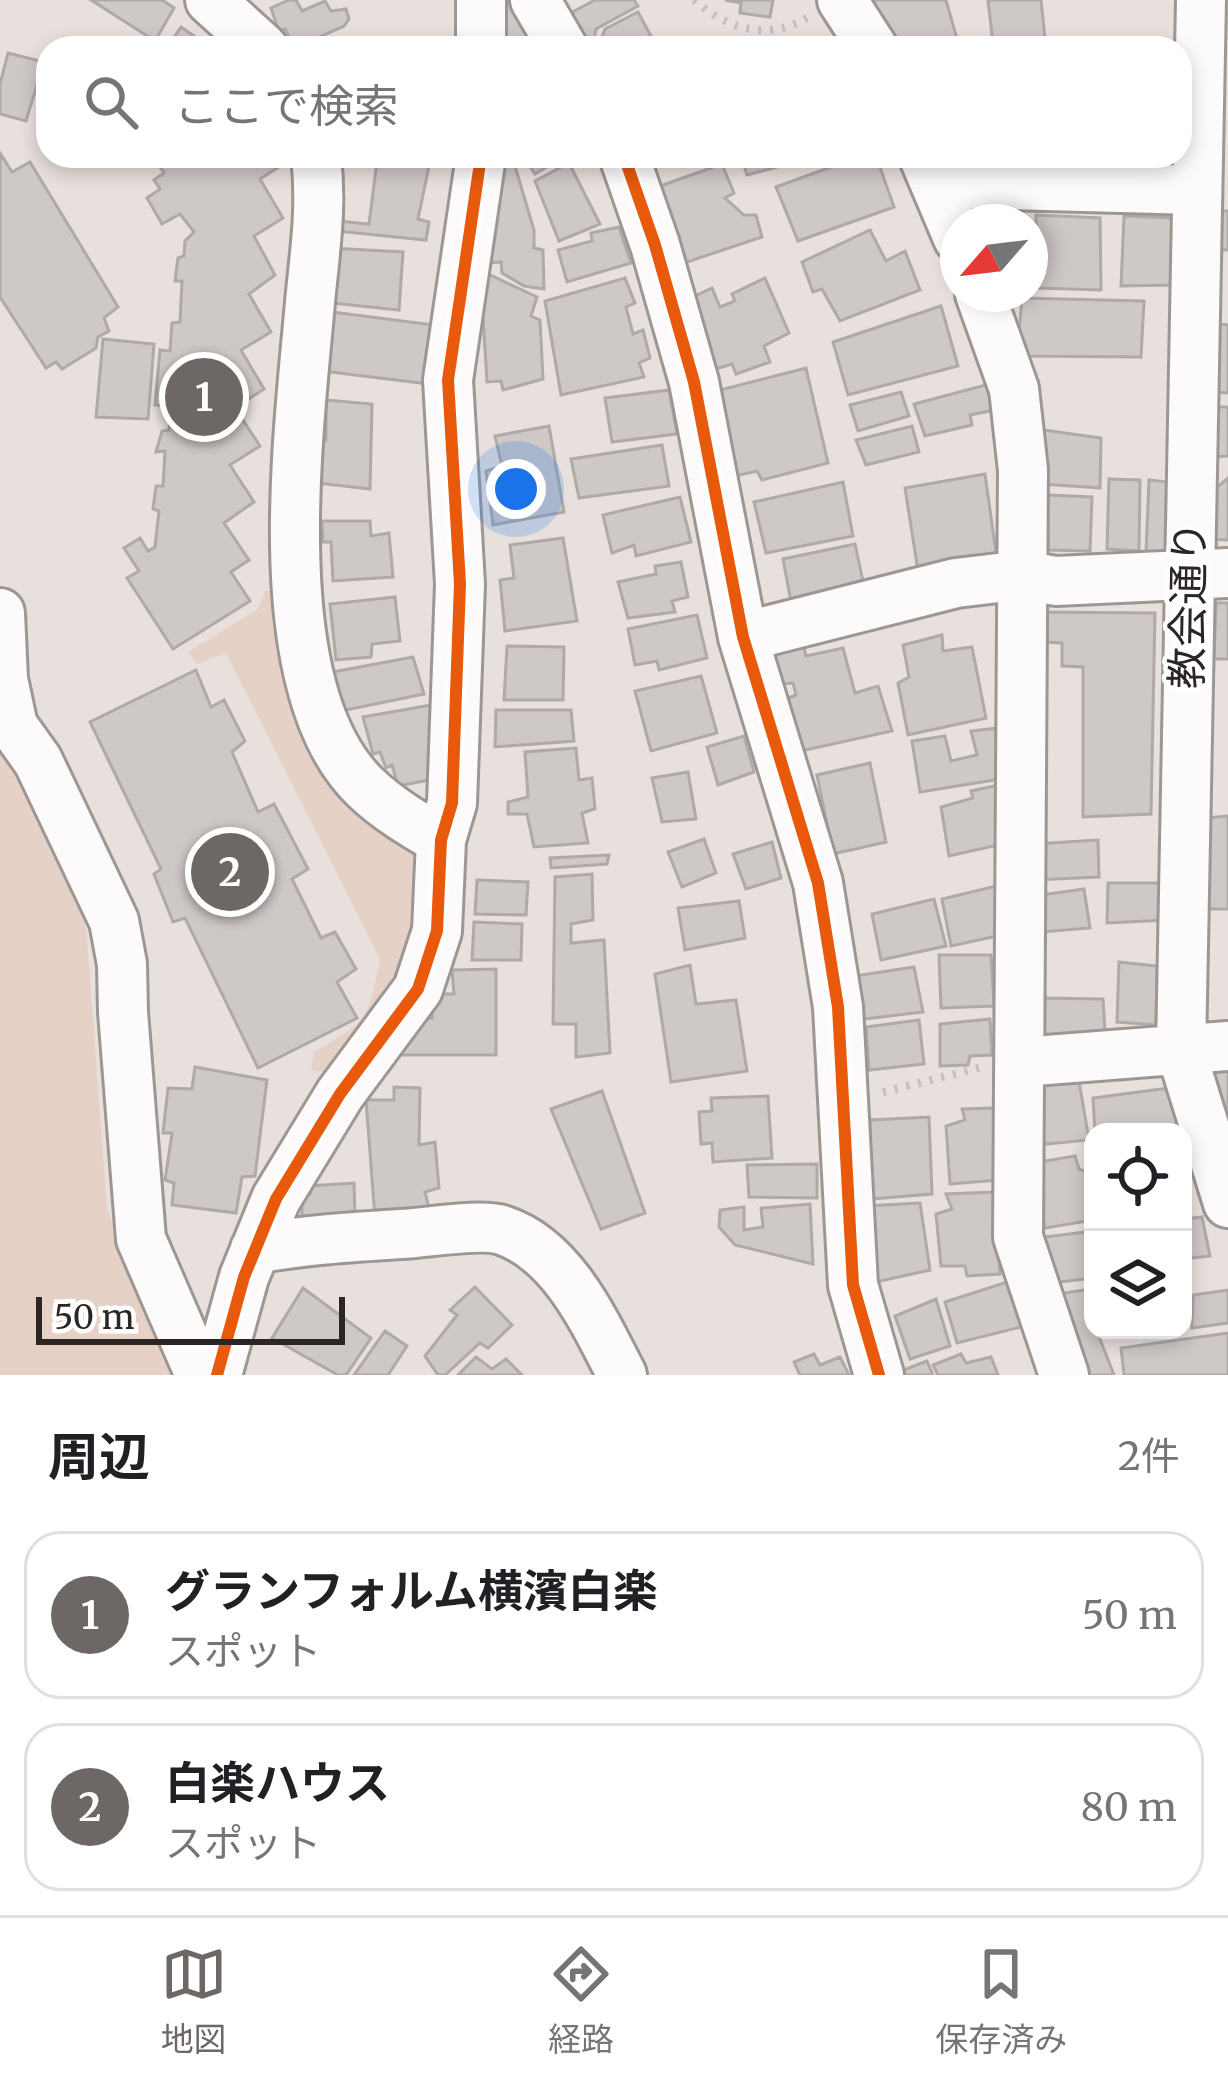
<!DOCTYPE html>
<html lang="ja">
<head>
<meta charset="utf-8">
<style>
	body { margin:0; font-family:Merriweather,"Noto Sans JP",serif; background:#f2f2f2; color:#202124 }
	.controls { position:absolute; right:36px; bottom:36px; display:grid; overflow:hidden; border-radius:24px; box-shadow:0 6px 18px #0003 }
	.controls button { width:108px; height:108px; display:grid; place-items:center; padding:0; border:0; border-bottom:3px solid #e0e0e0; background:#fff; color:#202124; font:60px sans-serif }
	.compass { position:absolute; left:940px; top:204px; width:108px; height:108px; border-radius:50%; background:#fff; box-shadow:0 6px 18px #0003; rotate:242deg }
	.scale { position:absolute; left:36px; bottom:30px; width:309px; box-sizing:border-box; padding-left:12px; border:6px solid #2b2624; border-top:0; font-size:33px; line-height:42px; white-space:nowrap; color:#2b2624; -webkit-text-stroke:9px #fff; paint-order:stroke }
	.you { position:absolute; left:516px; top:489px; width:42px; height:42px; margin:-30px; border:9px solid #fff; border-radius:50%; background:#1a73e8; box-shadow:0 0 0 18px #1a73e833 }
	.badge { display:grid; place-items:center; width:78px; height:78px; border-radius:50%; background:#6d6765; color:#fff; font-size:39px; font-weight:700 }
	.pin { position:absolute; translate:-50% -50%; border:6px solid #fff; box-shadow:0 3px 12px #0006 }
	.list { margin:0; padding:0; list-style:none }
	h2 { display:flex; justify-content:space-between; align-items:center; height:156px; margin:0; padding:0 48px; font-size:51px }
	h2 small { font-size:39px; font-weight:400; color:#757577 }
	.list li { display:grid; grid-template-columns:78px 1fr auto; gap:36px; align-items:center; box-sizing:border-box; height:168px; margin:0 24px 24px; padding:0 24px; border:3px solid #e0e0e0; border-radius:36px }
	.list b { display:block; font-size:45px; white-space:nowrap }
	.list p { margin:0; font-size:39px; white-space:nowrap; color:#757577 }
	.list em { font-size:39px; font-style:normal; color:#757577 }
	.icon { flex:none; width:66px; height:66px; fill:none; stroke:currentColor; stroke-width:2; stroke-linecap:round; stroke-linejoin:round }
	.map { position:relative; flex:none; width:1228px; height:1375px; overflow:hidden }
	.search { position:absolute; background:#fff; box-shadow:0 6px 18px #0003; left:36px; right:36px; top:36px; height:132px; display:flex; align-items:center; gap:30px; box-sizing:border-box; padding:0 42px; border-radius:36px; color:#757577; font-size:45px }
	.sheet { height:540px; background:#fff }
	nav { display:flex; justify-content:space-around; align-items:center; box-sizing:border-box; height:168px; border-top:3px solid #e0e0e0; background:#fff; font-size:33px; color:#757577 }
	nav a { display:grid; justify-items:center; gap:6px }
	nav .on { color:#6d6765 }
	.map>svg:first-child { display:block }
	.green { fill:#e6d1c7 }
	.building { fill:#cec8c6; stroke:#afa9a7; stroke-width:3 }
	.lines { fill:none; stroke-linecap:round; stroke-linejoin:round }
	.street-casing { stroke:#9d9794; stroke-width:54 }
	.path { stroke:#c3c1c0; stroke-width:8; stroke-dasharray:3 9; stroke-linecap:butt }
	.street { stroke:#fcfafa; stroke-width:48 }
	.cycleway-casing { stroke:#fff; stroke-width:20 }
	.cycleway { stroke:#e8590c; stroke-width:12 }
	.labels { text-anchor:middle; dominant-baseline:central; stroke-width:9; stroke-linejoin:round; paint-order:stroke }
	.street-label { font-size:42px; fill:#2b2624; stroke:#fff }
</style>
</head>
<body>
<div class="map">
<svg width="1228" height="1375" viewBox="0 0 1228 1375">
	<rect width="100%" height="100%" fill="#e8e0dd"/>
	<!-- green -->
	<path class="green" d="M285 588 297 676 429 846 416 958 338 1074 311 1070 314 1052C368 1020 368 1021 380 959L226 653 197 664 188 652 258 609 265 591Z
		M0 736 86 924 107 1209 179 1375H0Z"/>
	<!-- building -->
	<path class="building" d="M91 0H162L174 8 155 41Z
		M289 0H296L302 11 325 1 331 11 346 9 349 19 344 26 295 48 285 29 279 32 271 8Z
		M595 0H634L638 6 596 29 594 40 582 46 563 17Z
		M725 0H773L770 17 740 13 741 3Z
		M874 0H946L957 39 921 48H887Z
		M988 0H1041L1045 38 993 44Z
		M514 2 535 40 521 48H502L497 9Z
		M638 12 654 42 643 48H591L601 40 605 29Z
		M181 27 207 45 222 41V48H167Z
		M1074 41 1159 43V48H1074Z
		M8 53 44 62 26 121 0 114V84Z
		M0 153 12 172 30 162 118 307 104 318 109 331 98 337 96 348 62 369 56 362 46 368 0 297Z
		M153 156H281L285 163 260 179 283 218 254 236 275 275 249 294 271 332 241 350 264 389 235 408 260 446 230 465 254 502 224 523 249 560 231 572 250 601 173 649 127 578 139 571 124 548 140 538 148 551 155 547 159 511 153 509 156 486H163L165 451 156 452 162 431 169 430 171 406 155 405 160 350 170 351 172 323 180 322 182 281H175L178 258 184 256 185 241 194 232 180 214 162 224 147 198 160 189 154 180 164 173Z
		M494 156H512L534 230V248L543 250 544 289 524 286 502 273 501 262 485 263Z
		M523 156H565L535 174Z
		M741 156H783L785 165 747 175Z
		M861 156H876L894 207 798 241 776 187Z
		M1003 156H1062L1063 173 1003 175Z
		M1085 156H1145L1146 160 1128 163 1127 177 1085 173Z
		M377 161 429 166 418 219 429 222 426 240 336 231 338 221 369 224Z
		M569 163 600 224 559 241 535 181Z
		M722 164 734 193 725 198 744 215H756L762 237 678 265 652 189Z
		M1217 211H1228V250L1213 249Z
		M1036 215 1100 218 1101 290 1036 288Z
		M1124 216 1177 218 1176 285 1121 286Z
		M619 227 631 263 567 282 558 250 592 241 591 233Z
		M870 230 886 261 905 251 920 290 840 321 822 289 813 292 802 262Z
		M331 248 403 252 399 310 331 303Z
		M486 273 537 297 531 316 540 320 543 379 503 390 501 381 487 382 483 317 477 309Z
		M625 278 635 303 626 307 633 334 643 330 650 358 639 363 644 377 561 395 545 301Z
		M765 278 789 333 764 346 770 362 736 374 732 364 716 369 691 298 712 288 720 307 735 301 732 294Z
		M1022 298 1144 301 1141 357 1017 356Z
		M941 306 958 366 848 395 833 342Z
		M332 312 434 325 429 384 322 371Z
		M1218 324 1228 325V393L1216 392Z
		M103 339 154 344 148 419 96 417Z
		M806 368 828 463 762 480 757 471 731 477 708 393Z
		M993 383 999 409 970 415 972 425 925 436 914 404Z
		M669 390 677 434 612 442 605 398Z
		M901 392 909 416 858 431 850 405Z
		M326 400 372 404 370 489 317 483 319 441 326 440Z
		M1209 407H1228V456L1210 457Z
		M549 426 564 512 493 525 486 471 502 466 495 436Z
		M912 426 919 452 866 465 856 440Z
		M1044 430 1101 438 1100 488 1042 484Z
		M662 445 669 486 579 498 571 459Z
		M985 474 997 560 918 571 905 488Z
		M1228 478V540L1206 539 1209 494Z
		M1109 479 1140 480 1139 551 1107 549Z
		M1149 480 1178 483 1175 550 1146 553Z
		M843 482 853 536 766 553 754 502Z
		M1048 495 1092 497 1090 551 1048 550Z
		M680 497 691 542 636 556 634 545 612 553 603 515Z
		M322 521H370L371 536 389 533 393 577 333 581 331 542H323Z
		M563 538 577 621 505 631 500 580 514 578 510 545Z
		M855 544 864 586 791 602 783 559Z
		M681 562 688 597 672 601 675 612 628 618 618 582 656 574 655 566Z
		M395 597 400 641 372 644 371 657 336 660 330 604Z
		M1216 603H1228V659H1214Z
		M1042 612 1155 613 1151 814 1083 817V667L1062 666V643L1046 642Z
		M697 615 707 658 659 670 657 661 635 665 628 629Z
		M942 635 943 651 972 647 986 718 908 735 898 683 909 677 903 645Z
		M802 639 806 656 843 648 855 693 878 686 892 731 801 751 786 699 796 695 793 683 782 684 773 648Z
		M507 646 564 647 563 700H504Z
		M413 657 424 694 341 711 333 672Z
		M196 670 211 707 224 700 245 741 232 752 258 812 274 804 308 869 292 879 321 938 335 932 356 969 337 982 357 1018 258 1068 185 918 173 922 154 874 161 869 90 722Z
		M701 676 717 733 651 751 635 691Z
		M431 705 429 780 398 786 392 765 386 768 380 752 373 754 363 717Z
		M496 710H571L574 741 495 747Z
		M999 728 1007 778 920 792 912 741 945 736 951 761 977 755 971 731Z
		M744 736 754 772 718 785 707 747Z
		M576 748 579 780 592 778 595 809 582 813 588 843 534 847 527 814H508V802L528 797 525 752Z
		M870 763 886 842 833 854 817 775Z
		M688 772 696 819 662 822 652 778Z
		M999 785 1011 842 949 856 941 807 973 798 971 791Z
		M1228 816V909H1197L1194 819Z
		M704 839 716 873 682 887 668 852Z
		M1098 840 1099 877 1034 880 1033 844Z
		M772 842 781 878 746 889 733 854Z
		M609 855 607 864 551 868 550 858Z
		M592 874 593 920 571 924V943L604 940 610 1053 576 1057V1024H553L555 877Z
		M477 880 528 882 526 915 475 914Z
		M1108 883H1163L1167 920 1107 923Z
		M1000 885 1011 933 951 946 942 899Z
		M1084 889 1090 928 1029 933 1027 897Z
		M934 899 946 946 881 960 872 914Z
		M739 901 745 938 685 950 678 908Z
		M474 922 522 924 521 960H472Z
		M939 955H991L994 1006 941 1008Z
		M1119 962 1157 966 1156 1025 1117 1022Z
		M690 965 696 1004 736 1000 747 1071 671 1082 655 974Z
		M914 967 923 1012 864 1019 855 976Z
		M496 969V1055H385L411 1019 432 1018 433 994H454L452 970Z
		M1041 998 1103 999 1106 1047 1046 1049Z
		M990 1019 992 1055 970 1056 968 1065 940 1066V1024Z
		M919 1020 924 1064 869 1070 866 1027Z
		M1228 1064V1116L1215 1118 1199 1068Z
		M195 1067 267 1080 255 1176 242 1177 236 1213 172 1205 174 1183 165 1180 172 1133H163L168 1088 192 1089Z
		M1079 1081 1089 1140 1035 1145 1038 1086Z
		M394 1087 420 1088 419 1145 435 1142 439 1188 425 1192 428 1204 423 1218H375L366 1100H394Z
		M1169 1088 1179 1132H1095L1093 1098Z
		M602 1091 645 1213 601 1229 551 1109Z
		M768 1096 772 1158 713 1162 712 1143 701 1144 699 1112 712 1111 711 1098Z
		M993 1108 1002 1180 950 1184 946 1126 965 1120 962 1109Z
		M929 1117 932 1194 870 1199V1120Z
		M1075 1156 1079 1169 1093 1175V1220L1045 1228 1034 1163Z
		M817 1164V1198L749 1197 747 1165Z
		M354 1183 355 1218 302 1222V1194H310L308 1186Z
		M995 1192 1000 1274 967 1276 965 1266H941L936 1214 952 1209 946 1194Z
		M920 1203 930 1270 876 1282 866 1206Z
		M810 1204 813 1264 735 1245 719 1227 720 1210 744 1207V1230L763 1227 761 1208Z
		M1202 1217 1210 1256 1183 1259V1219Z
		M1093 1231V1278L1043 1284 1037 1238Z
		M1007 1282 1025 1326 957 1343 945 1302Z
		M475 1287 512 1325 488 1348 480 1343 445 1375H438L425 1356 457 1315 450 1310Z
		M303 1288 371 1338 346 1375H338L272 1338Z
		M1091 1289 1093 1330H1110L1098 1334 1114 1375H1075L1051 1295Z
		M1228 1290V1323L1192 1328 1193 1295Z
		M936 1299 950 1346 910 1359 895 1316Z
		M385 1331 407 1346 388 1375H354Z
		M1228 1333V1375H1124L1121 1348Z
		M814 1354 820 1365 840 1357 849 1375H800L794 1362Z
		M961 1354 966 1363 991 1357 998 1375H938L933 1365Z
		M476 1357 492 1369 506 1359 522 1375H458Z
		M927 1361 933 1375H897L896 1373Z"/>
	<g class="lines">
		<defs>
			<path id="street" d="M210 0 263 48
				M481 0V48
				M535 0 563 48
				M842 0 873 48
				M1201 0 1181 1051 1228 1203
				M316 156C322 208 315 250 310 302 299 432 263 690 366 788 388 809 415 825 441 840
				M624 156 655 245 694 382 743 637 818 883 838 1007 853 1285 879 1375
				M925 160 958 238
				M935 183 1197 190
				M980 294 1014 389 1023 470 1018 1237 1064 1375
				M0 613 3 679 13 726 38 761 114 921 122 964 123 1012 141 1239 200 1375
				M743 637 956 583 1023 575 1056 581 1228 573
				M1021 1062 1228 1046
				M255 1249C303 1240 352 1237 401 1234 426 1233 480 1223 502 1230 563 1250 595 1323 622 1375
				M217 1375 244 1277 276 1199 340 1094 418 989 437 931 441 840 452 803 460 584 448 380 481 156"/>
		</defs>
		<!-- street casing -->
		<use href="#street" class="street-casing"/>
		<!-- path -->
		<path class="path" d="M694 0C728 29 765 41 807 18
			M883 1092 979 1068"/>
		<!-- street -->
		<use href="#street" class="street"/>
		<defs>
			<path id="cycleway" d="M624 156 655 245 694 382 743 637 818 883 838 1007 853 1285 879 1375
				M217 1375 244 1277 276 1199 340 1094 418 989 437 931 441 840 452 803 460 584 448 380 481 156"/>
		</defs>
		<!-- cycleway casing -->
		<use href="#cycleway" class="cycleway-casing"/>
		<!-- cycleway -->
		<use href="#cycleway" class="cycleway"/>
	</g>
	<g class="labels">
		<!-- street labels -->
		<g class="street-label">
			<text transform="translate(1188 605) rotate(-89)">教会通り</text>
		</g>
	</g>
</svg>
<div class="controls">
<button><svg class="icon" aria-label="locate" viewBox="0 0 24 24"><circle cx="12" cy="12" r="6"/><path d="M12 2v4M12 18v4M2 12h4M18 12h4"/></svg></button>
<button><svg class="icon" aria-label="layers" viewBox="0 0 24 24"><path d="M12 4l9 5-9 5-9-5zM3 14l9 5 9-5"/></svg></button>
</div>
<svg class="compass" viewBox="-18 -18 36 36"><path d="M0-13l5 13h-10z" fill="#e53935"/><path d="M0 13l5-13h-10z" fill="#757577"/></svg>
<div class="scale">50 m</div>
<div class="you"></div>
<div class="pin badge" style="left:204px;top:397px">1</div>
<div class="pin badge" style="left:230px;top:872px">2</div>
<div class="search"><svg class="icon" aria-label="search" viewBox="0 0 24 24"><circle cx="10" cy="10" r="6"/><path d="M15 15l6 6"/></svg>ここで検索</div>
</div>
<section class="sheet">
<h2>周辺<small>2件</small></h2>
<ul class="list">
<li><span class="badge">1</span><div><b>グランフォルム横濱白楽</b><p>スポット</p></div><em>50 m</em></li>
<li><span class="badge">2</span><div><b>白楽ハウス</b><p>スポット</p></div><em>80 m</em></li>
</ul>
</section>
<nav>
<a class="on"><svg class="icon" aria-label="map" viewBox="0 0 24 24"><path d="M3 6l6-2 6 2 6-2v14l-6 2-6-2-6 2zM9 4v14M15 6v14"/></svg>地図</a>
<a><svg class="icon" aria-label="directions" viewBox="0 0 24 24"><path d="M12 3l9 9-9 9-9-9zM9 14v-3h6M13 9l2 2-2 2"/></svg>経路</a>
<a><svg class="icon" aria-label="saved" viewBox="0 0 24 24"><path d="M7 4h10v16l-5-4-5 4z"/></svg>保存済み</a>
</nav>
</body>
</html>
